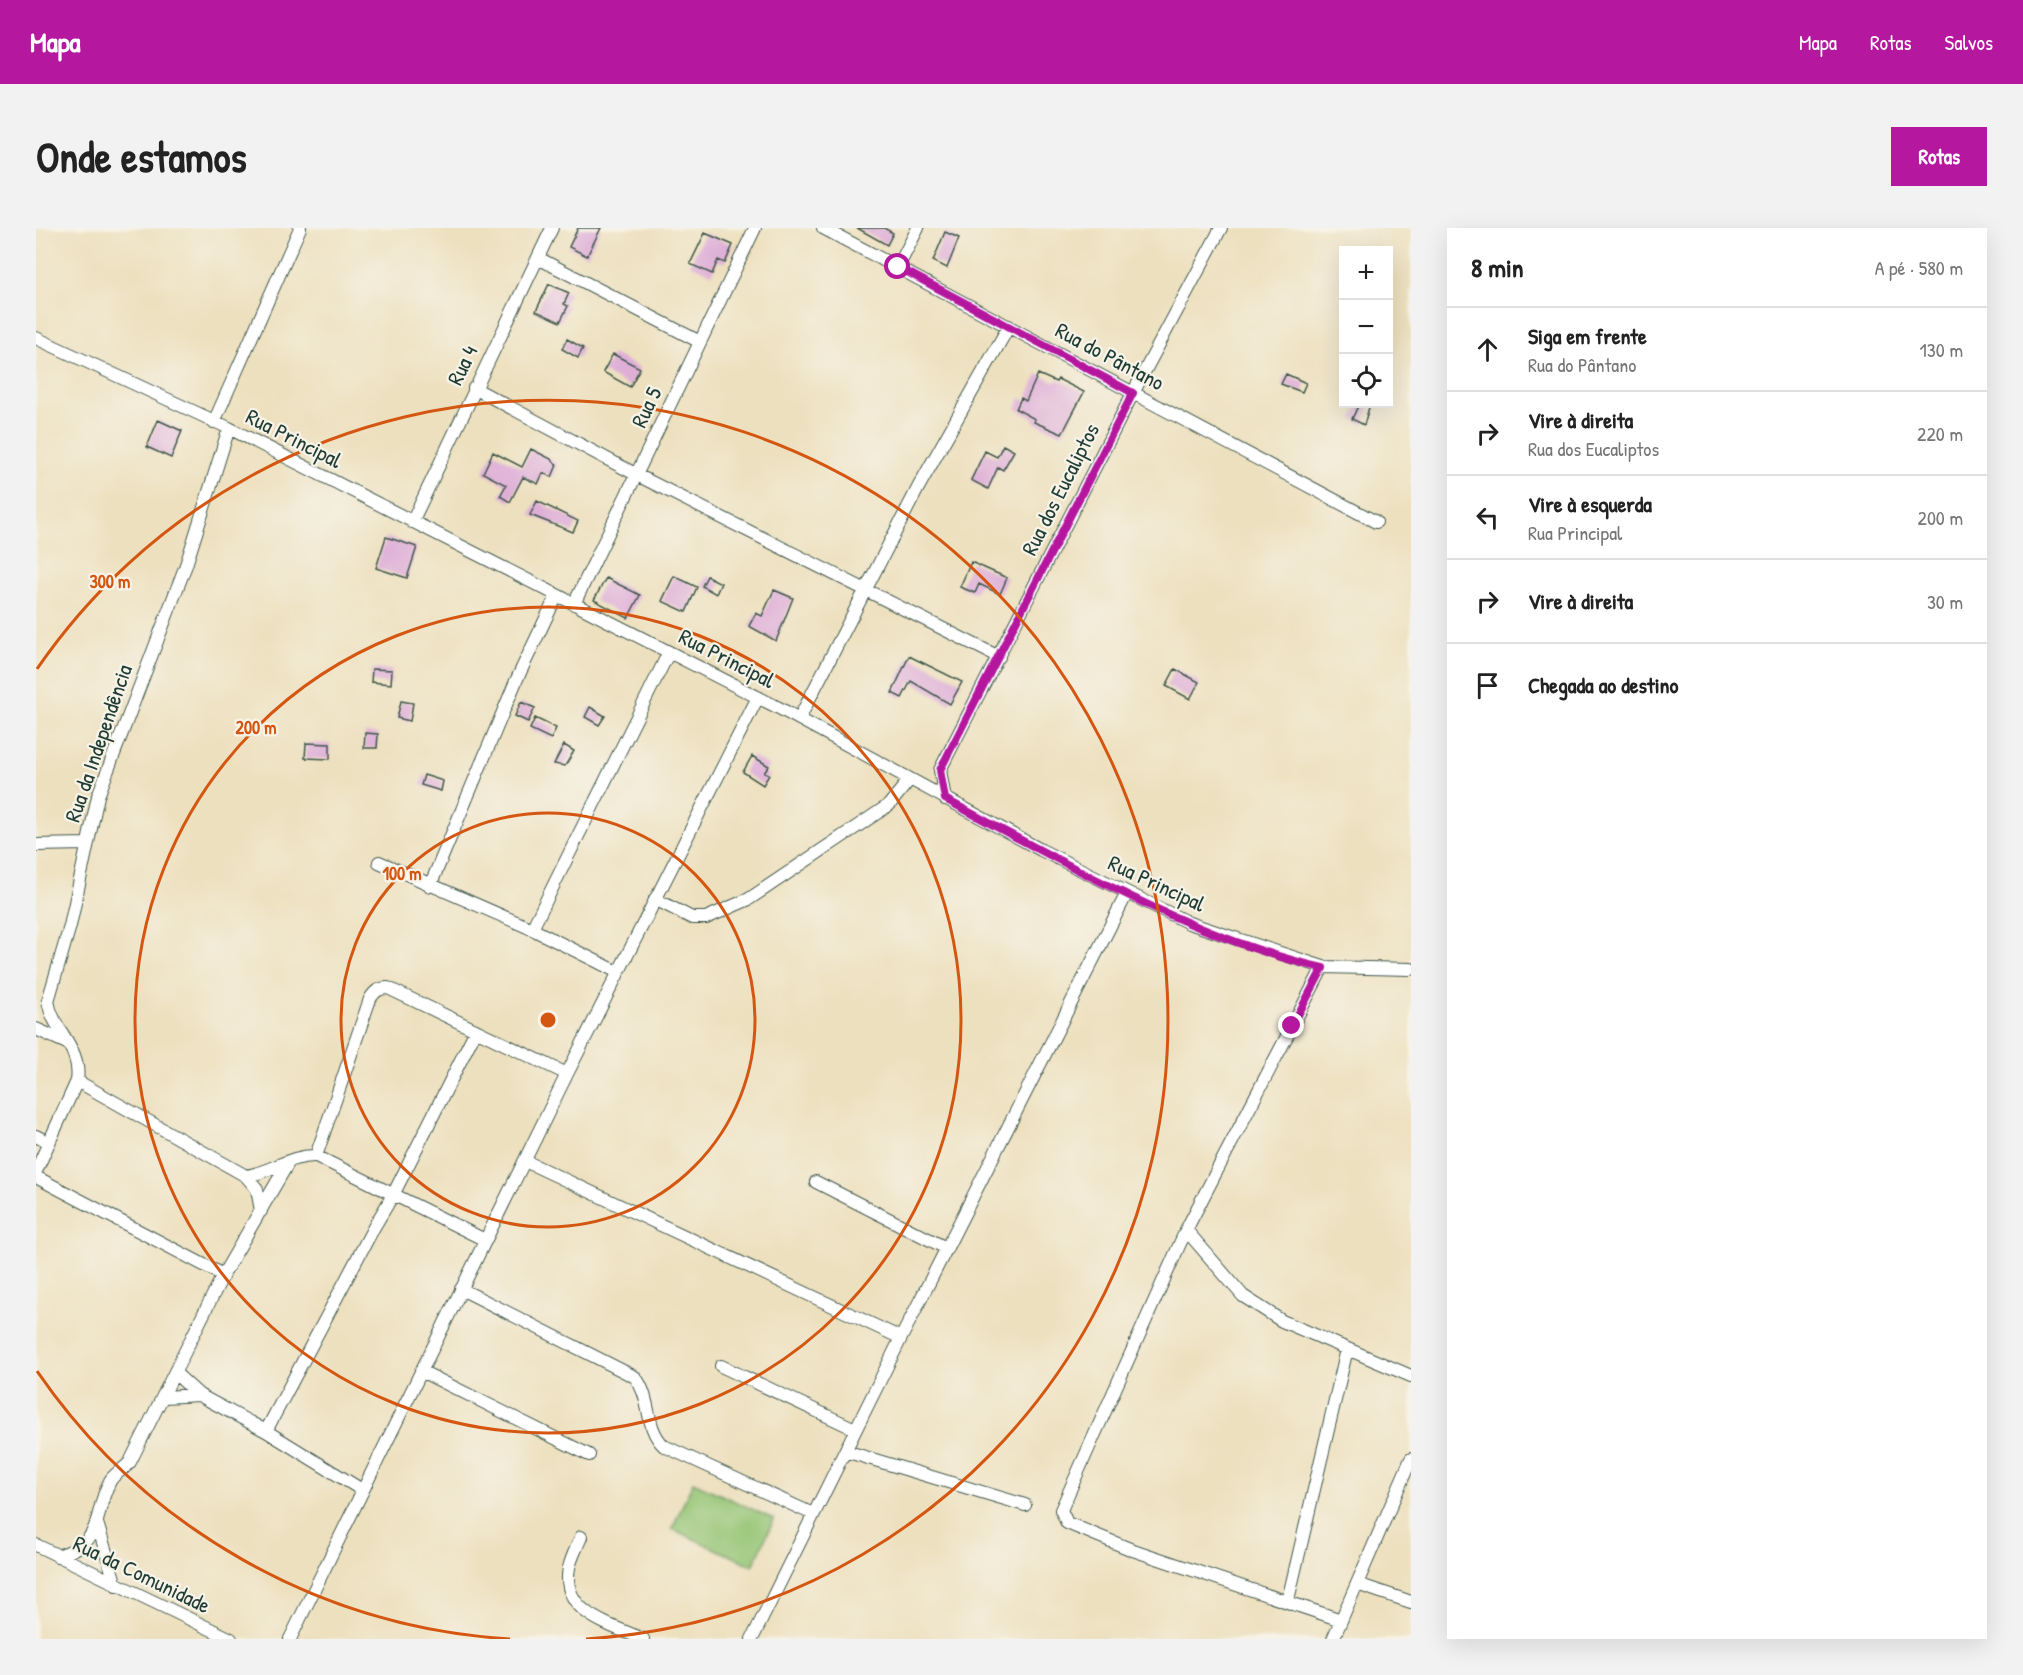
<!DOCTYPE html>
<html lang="pt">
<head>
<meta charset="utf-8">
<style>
	body { margin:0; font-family:"Patrick Hand",sans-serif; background:#f2f2f2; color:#222 }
	.controls { position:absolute; right:18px; top:18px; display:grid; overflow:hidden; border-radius:0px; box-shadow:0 6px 24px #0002 }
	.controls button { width:54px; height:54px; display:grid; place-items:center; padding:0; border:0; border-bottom:2px solid #e0e0e0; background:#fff; color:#222; font:30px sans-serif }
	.stop { position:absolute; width:18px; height:18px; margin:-14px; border:4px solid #b5179e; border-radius:50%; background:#fff }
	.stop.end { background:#b5179e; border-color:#fff; box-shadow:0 2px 6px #0008 }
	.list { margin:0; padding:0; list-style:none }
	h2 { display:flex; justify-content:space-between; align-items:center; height:78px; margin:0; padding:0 24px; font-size:26px }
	h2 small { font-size:20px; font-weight:400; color:#767676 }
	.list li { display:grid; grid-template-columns:39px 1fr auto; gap:18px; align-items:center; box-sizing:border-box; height:84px; padding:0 24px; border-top:2px solid #e0e0e0 }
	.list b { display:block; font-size:22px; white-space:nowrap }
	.list p { margin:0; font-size:20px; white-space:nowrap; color:#767676 }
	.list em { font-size:20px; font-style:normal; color:#767676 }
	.icon { flex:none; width:33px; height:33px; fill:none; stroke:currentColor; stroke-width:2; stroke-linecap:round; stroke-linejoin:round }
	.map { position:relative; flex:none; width:1375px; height:1411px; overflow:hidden; border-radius:0px }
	header { display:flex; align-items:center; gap:36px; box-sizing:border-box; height:84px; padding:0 30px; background:#b5179e; color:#fff }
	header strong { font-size:28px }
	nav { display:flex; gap:33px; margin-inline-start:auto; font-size:21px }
	.intro { display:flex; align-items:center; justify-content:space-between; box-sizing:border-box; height:144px; padding:0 36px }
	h1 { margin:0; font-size:42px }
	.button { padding:15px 27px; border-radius:0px; background:#b5179e; color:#fff; font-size:21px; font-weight:700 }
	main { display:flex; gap:36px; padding:0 36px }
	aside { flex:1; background:#fff; border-radius:0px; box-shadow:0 6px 24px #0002 }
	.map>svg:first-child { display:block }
	.green { fill:#95c575; stroke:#5a8154; stroke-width:1.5 }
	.building { fill:#deaed7 }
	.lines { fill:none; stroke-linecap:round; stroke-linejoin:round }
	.minor-casing { stroke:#3e5549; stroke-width:14 }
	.minor { stroke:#fff; stroke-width:12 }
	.route { stroke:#b5179e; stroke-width:8 }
	.ring { fill:none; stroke:#d45610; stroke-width:3 }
	.labels { text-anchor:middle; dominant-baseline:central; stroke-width:4.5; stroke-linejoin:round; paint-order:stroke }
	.street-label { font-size:22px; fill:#1f3d34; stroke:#f7f3e8 }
	.centre { fill:#d45610; stroke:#f7f3e8; stroke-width:3 }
	.ring-label { font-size:18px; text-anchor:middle; font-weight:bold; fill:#d45610; stroke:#f7f3e8; stroke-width:4.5; stroke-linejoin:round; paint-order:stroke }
</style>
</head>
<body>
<header>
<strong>Mapa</strong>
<nav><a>Mapa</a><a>Rotas</a><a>Salvos</a></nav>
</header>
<div class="intro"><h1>Onde estamos</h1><a class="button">Rotas</a></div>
<main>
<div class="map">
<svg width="1375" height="1411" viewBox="0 0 1375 1411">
	<rect width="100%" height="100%" fill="#f7f3e8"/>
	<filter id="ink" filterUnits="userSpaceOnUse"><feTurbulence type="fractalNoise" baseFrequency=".0167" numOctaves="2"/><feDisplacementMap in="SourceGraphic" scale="12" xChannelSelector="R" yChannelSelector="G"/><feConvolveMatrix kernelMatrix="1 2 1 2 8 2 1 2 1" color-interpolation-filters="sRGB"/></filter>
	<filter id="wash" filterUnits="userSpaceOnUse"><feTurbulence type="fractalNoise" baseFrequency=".008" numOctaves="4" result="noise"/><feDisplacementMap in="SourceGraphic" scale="24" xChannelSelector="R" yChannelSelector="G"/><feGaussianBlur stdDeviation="1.35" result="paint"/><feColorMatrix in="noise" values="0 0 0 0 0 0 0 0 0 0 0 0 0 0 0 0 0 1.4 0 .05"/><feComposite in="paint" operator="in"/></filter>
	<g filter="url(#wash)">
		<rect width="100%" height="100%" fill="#ede0be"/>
		<!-- green -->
		<path class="green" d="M657 1254 738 1291 717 1338 636 1301Z"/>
		<g id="blocks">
			<!-- building -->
			<path class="building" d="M542 0H565L551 28 533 19Z
				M821 0H848L857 5 851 17Z
				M909 4 923 10 911 40 897 33Z
				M669 5 697 17 689 35 682 32 676 46 654 36Z
				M513 56 533 65 528 76 532 78 524 94 500 83Z
				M531 111 547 120 542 130 526 121Z
				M577 126 604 140 594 159 567 144Z
				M1002 146 1020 154 1022 151 1048 164 1026 206 998 194 999 191 980 181 985 170 990 173Z
				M1250 146 1270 155 1266 164 1245 156Z
				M1323 176H1334L1328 197 1316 191Z
				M122 192 146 203 135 230 111 219Z
				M967 217 978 223 967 242 962 239 952 261 935 252 949 223 961 229Z
				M495 221 515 231 521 237 516 249 507 245 502 256 487 249 474 274 464 268 470 257 447 245 457 224 486 239Z
				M501 273 542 293 537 304 494 287Z
				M350 309 381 319 371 350 340 340Z
				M935 334 971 350 964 366 943 356 939 365 924 359Z
				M638 348 661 359 650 384 626 373Z
				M671 348 685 355 680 366 666 358Z
				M570 350 604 367 592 390 558 372Z
				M738 362 757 370 740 413 713 398 720 385 726 388Z
				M873 428 926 454 914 476 875 453 866 470 856 465Z
				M336 441 356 442 355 456 335 454Z
				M1139 441 1163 454 1154 471 1130 458Z
				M365 473 377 475 374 493 361 490Z
				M485 474 499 480 492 494 479 488Z
				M554 479 569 488 563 497 549 489Z
				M499 490 520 500 515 511 494 501Z
				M329 505 342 506 341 520H328Z
				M270 515 294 516V531L269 530Z
				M528 517 538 523 529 538 518 536Z
				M716 528 733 538 728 545 733 547 727 557 707 544Z
				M388 547 407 553 405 563 385 557Z"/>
		</g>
	</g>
	<g filter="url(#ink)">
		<use href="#blocks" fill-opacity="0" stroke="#3e5549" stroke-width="1.5"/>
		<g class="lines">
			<defs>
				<path id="minor" d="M787 0 1340 294
					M502 30 664 114
					M862 39 882 0
					M0 110 193 200 521 367 743 480 1005 622 1153 695 1287 739 1375 741
					M438 160 601 247 963 429
					M178 194 264 0
					M376 294 516 0
					M538 376 719 0
					M763 491 883 258 973 98
					M904 542 1097 165 1185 0
					M904 542 909 571
					M0 617 51 616
					M343 634 496 701 582 744
					M394 658 480 453 521 367
					M619 671 656 690H670L713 671 853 577 874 551
					M496 701 633 424
					M1287 739 1150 1002 1025 1282 1031 1295 1094 1321 1305 1392
					M0 801 31 815
					M41 853 210 948 221 961 225 983
					M0 908 13 915
					M280 928 334 771C339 763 343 760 352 760L531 846
					M489 933 865 1110
					M0 943 41 853C46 819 17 804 12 773L34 698 62 568 150 337 193 200
					M210 948C235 944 255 927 280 928L449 1012
					M0 949 187 1047
					M780 954 910 1020
					M1150 1002 1207 1068 1246 1093 1375 1148
					M425 1061 599 1149C616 1170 608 1199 628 1218L777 1286
					M685 1138 819 1201
					M385 1143 553 1227
					M140 1146 163 1167 230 1203 326 1262
					M128 1169 163 1167
					M230 1203 338 999 357 967 440 802
					M809 1223 989 1277
					M61 1295 80 1357
					M545 1309C541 1319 535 1330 533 1340 524 1385 575 1397 607 1411
					M0 1317 195 1411
					M21 1328C71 1313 55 1290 74 1253 78 1245 88 1242 94 1234L187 1047 252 935
					M1321 1356 1375 1374
					M1252 1372 1311 1121
					M254 1411 531 846 722 469
					M716 1411 865 1110 1091 665
					M1297 1411 1375 1231"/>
			</defs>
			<!-- minor casing -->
			<use href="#minor" class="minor-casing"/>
			<!-- minor -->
			<use href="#minor" class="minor"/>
		</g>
	</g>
	<g class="lines" filter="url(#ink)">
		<!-- route -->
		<path class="route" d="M862 39 1097 165 904 542 909 571C1025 633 1158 711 1287 740L1256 798"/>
	</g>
	<!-- distance rings -->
	<g class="ring">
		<circle cx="512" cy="792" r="207"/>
		<circle cx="512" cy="792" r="413"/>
		<path d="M474 1411A620 620 0 0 1 1 1143M1 441A620 620 0 1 1 550 1411"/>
	</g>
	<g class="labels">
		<!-- street labels -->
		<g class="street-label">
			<text transform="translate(1074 128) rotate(28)">Rua do Pântano</text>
			<text transform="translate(426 137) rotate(-64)">Rua 4</text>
			<text transform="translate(610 179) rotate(-65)">Rua 5</text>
			<text transform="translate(258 210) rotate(27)">Rua Principal</text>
			<text transform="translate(1024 261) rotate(-63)">Rua dos Eucaliptos</text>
			<text transform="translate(691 430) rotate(27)">Rua Principal</text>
			<text transform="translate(62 515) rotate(-71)">Rua da Independência</text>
			<text transform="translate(1121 655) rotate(25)">Rua Principal</text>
			<text transform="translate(106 1346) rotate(26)">Rua da Comunidade</text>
		</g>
	</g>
	<circle cx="512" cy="792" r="9" class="centre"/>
	<g class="ring-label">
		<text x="74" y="360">300 m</text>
		<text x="220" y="506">200 m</text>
		<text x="366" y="652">100 m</text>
	</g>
</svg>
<div class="controls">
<button>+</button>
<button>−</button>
<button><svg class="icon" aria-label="locate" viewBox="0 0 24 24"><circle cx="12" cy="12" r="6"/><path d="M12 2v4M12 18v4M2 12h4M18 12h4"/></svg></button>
</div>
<div class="stop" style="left:862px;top:39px"></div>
<div class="stop end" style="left:1256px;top:798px"></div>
</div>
<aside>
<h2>8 min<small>A pé · 580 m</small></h2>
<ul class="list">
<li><svg class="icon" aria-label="ahead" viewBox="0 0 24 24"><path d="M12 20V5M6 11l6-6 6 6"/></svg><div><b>Siga em frente</b><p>Rua do Pântano</p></div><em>130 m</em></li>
<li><svg class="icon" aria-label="right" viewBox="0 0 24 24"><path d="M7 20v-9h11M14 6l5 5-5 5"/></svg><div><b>Vire à direita</b><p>Rua dos Eucaliptos</p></div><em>220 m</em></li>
<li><svg class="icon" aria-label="left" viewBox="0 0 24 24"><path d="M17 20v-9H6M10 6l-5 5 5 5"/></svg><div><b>Vire à esquerda</b><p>Rua Principal</p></div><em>200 m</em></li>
<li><svg class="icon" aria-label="right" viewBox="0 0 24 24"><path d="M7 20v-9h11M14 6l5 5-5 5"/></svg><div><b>Vire à direita</b></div><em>30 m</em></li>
<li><svg class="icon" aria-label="arrive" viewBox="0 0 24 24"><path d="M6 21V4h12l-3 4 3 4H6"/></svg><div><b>Chegada ao destino</b></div></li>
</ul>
</aside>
</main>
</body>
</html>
